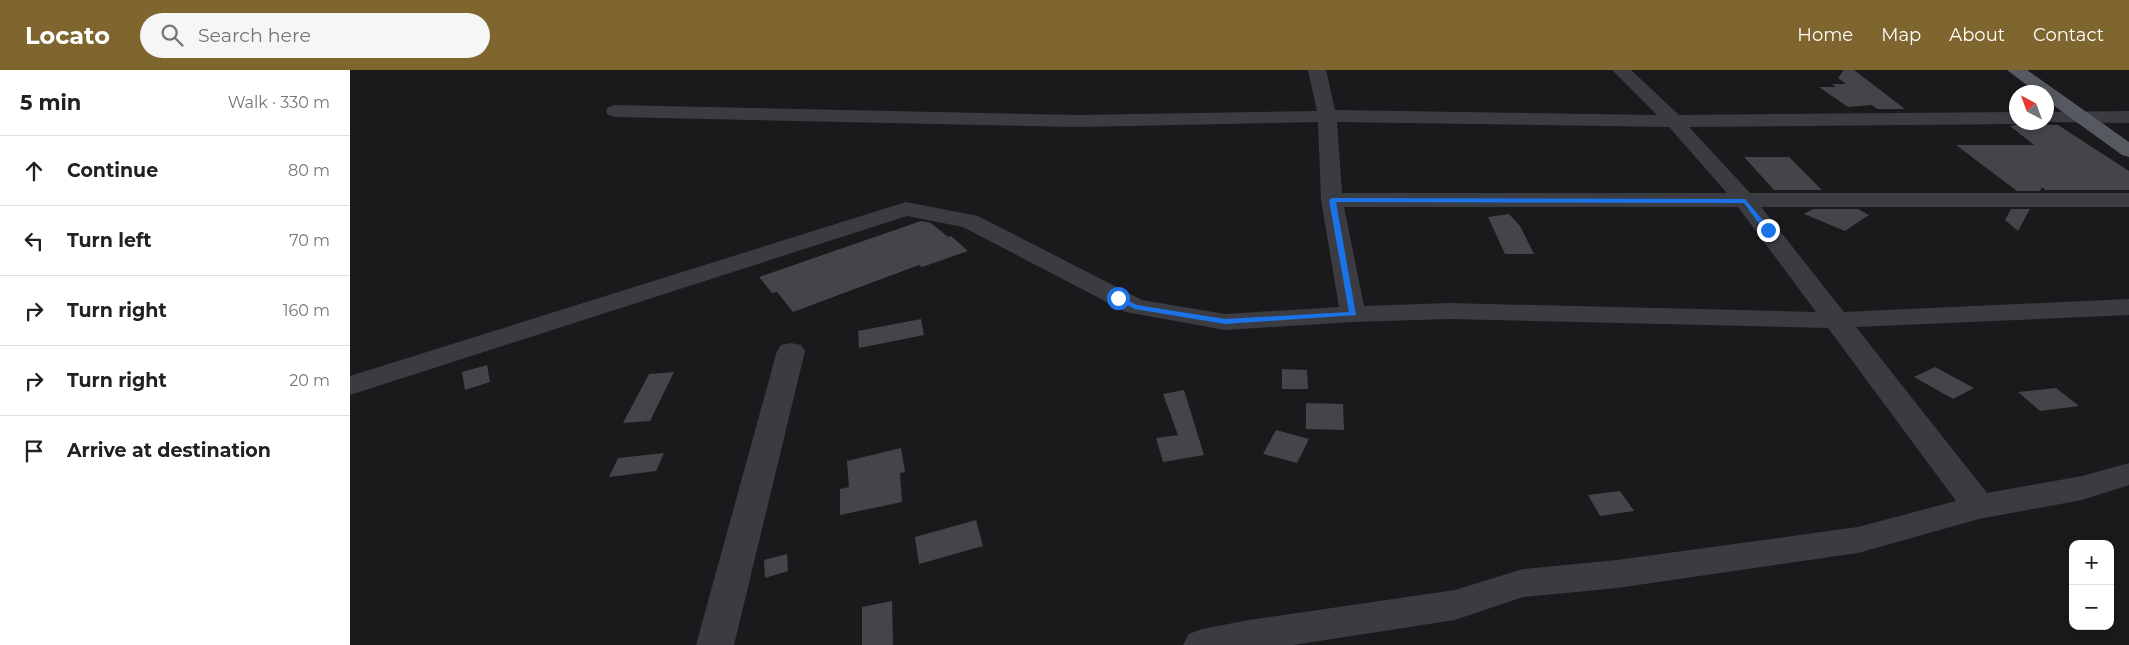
<!DOCTYPE html>
<html lang="en">
<head>
<meta charset="utf-8">
<style>
	body { margin:0; font-family:Montserrat,sans-serif; background:#f6f6f6; color:#202124 }
	.controls { position:absolute; right:15px; bottom:15px; display:grid; overflow:hidden; border-radius:10px; box-shadow:0 2px 8px #0003 }
	.controls button { width:45px; height:45px; display:grid; place-items:center; padding:0; border:0; border-bottom:1px solid #e0e0e0; background:#fff; color:#202124; font:25px sans-serif }
	.compass { position:absolute; left:1659px; top:15px; width:45px; height:45px; border-radius:50%; background:#fff; box-shadow:0 2px 8px #0003; rotate:319deg }
	.stop { position:absolute; width:15px; height:15px; margin:-11px; border:4px solid #1a73e8; border-radius:50%; background:#fff }
	.stop.end { background:#1a73e8; border-color:#fff; box-shadow:0 1px 5px #0008 }
	.list { margin:0; padding:0; list-style:none }
	h2 { display:flex; justify-content:space-between; align-items:center; height:65px; margin:0; padding:0 20px; font-size:21px }
	h2 small { font-size:16px; font-weight:400; color:#757577 }
	.list li { display:grid; grid-template-columns:32px 1fr auto; gap:15px; align-items:center; box-sizing:border-box; height:70px; padding:0 20px; border-top:1px solid #e0e0e0 }
	.list b { display:block; font-size:19px; white-space:nowrap }
	.list em { font-size:16px; font-style:normal; color:#757577 }
	.icon { flex:none; width:28px; height:28px; fill:none; stroke:currentColor; stroke-width:2; stroke-linecap:round; stroke-linejoin:round }
	.map { position:relative; flex:none; width:1779px; height:575px; overflow:hidden }
	header { display:flex; align-items:center; gap:30px; box-sizing:border-box; height:70px; padding:0 25px; background:#7f652e; color:#fff }
	header strong { font-size:24px }
	nav { display:flex; gap:28px; margin-inline-start:auto; font-size:18px }
	.search { width:350px; height:45px; background:#f6f6f6; display:flex; align-items:center; gap:12px; box-sizing:border-box; padding:0 18px; border-radius:28px; color:#757577; font-size:19px }
	main { display:flex }
	aside { flex:1; background:#fff }
	.map>svg:first-child { display:block }
	.building { fill:#444549 }
	.lines { fill:none; stroke-linecap:round; stroke-linejoin:round }
	.minor { fill:#3b3c42; fill-rule:evenodd }
	.major { fill:#575961; fill-rule:evenodd }
	.route { fill:#1a73e8 }
</style>
</head>
<body>
<header>
<strong>Locato</strong>
<div class="search"><svg class="icon" aria-label="search" viewBox="0 0 24 24"><circle cx="10" cy="10" r="6"/><path d="M15 15l6 6"/></svg>Search here</div>
<nav><a>Home</a><a>Map</a><a>About</a><a>Contact</a></nav>
</header>
<main>
<aside>
<h2>5 min<small>Walk · 330 m</small></h2>
<ul class="list">
<li><svg class="icon" aria-label="ahead" viewBox="0 0 24 24"><path d="M12 20V5M6 11l6-6 6 6"/></svg><div><b>Continue</b></div><em>80 m</em></li>
<li><svg class="icon" aria-label="left" viewBox="0 0 24 24"><path d="M17 20v-9H6M10 6l-5 5 5 5"/></svg><div><b>Turn left</b></div><em>70 m</em></li>
<li><svg class="icon" aria-label="right" viewBox="0 0 24 24"><path d="M7 20v-9h11M14 6l5 5-5 5"/></svg><div><b>Turn right</b></div><em>160 m</em></li>
<li><svg class="icon" aria-label="right" viewBox="0 0 24 24"><path d="M7 20v-9h11M14 6l5 5-5 5"/></svg><div><b>Turn right</b></div><em>20 m</em></li>
<li><svg class="icon" aria-label="arrive" viewBox="0 0 24 24"><path d="M6 21V4h12l-3 4 3 4H6"/></svg><div><b>Arrive at destination</b></div></li>
</ul>
</aside>
<div class="map">
<svg width="1779" height="575" viewBox="0 0 1779 575">
	<rect width="100%" height="100%" fill="#1a1a1c"/>
	<!-- building -->
	<path class="building" d="M1494 0H1504L1555 39H1527L1522 35 1498 37 1469 17H1486L1482 14H1496L1488 8Z
		M1671 54 1708 55 1779 101V120H1695L1692 117 1690 121H1667L1606 75H1684L1660 56Z
		M1394 87H1439L1472 120H1424Z
		M1463 139H1508L1519 145 1495 161 1454 144Z
		M1661 139H1680L1668 161 1655 150Z
		M1159 144 1170 156 1184 184H1155L1138 147Z
		M571 151 581 153 598 167 601 166 618 181 572 197 569 195 443 242 427 222 422 223 409 207Z
		M571 249 574 265 509 278 508 261Z
		M137 295 140 312 115 320 112 302Z
		M1585 297 1624 318 1603 329 1564 307Z
		M932 299 957 300 958 319H932Z
		M324 302 300 351 273 353 299 304Z
		M1706 318 1729 336 1690 341 1668 322Z
		M834 320 854 385 813 392 806 368 828 365 813 324Z
		M956 333 993 334 994 360 956 359Z
		M926 360 959 369 947 393 913 384Z
		M551 378 555 402 550 403 552 432 490 445V419L499 417 497 391Z
		M314 383 306 401 259 407 268 388Z
		M1270 421 1284 441 1250 446 1238 425Z
		M626 450 633 476 569 494 565 467Z
		M437 484 438 501 415 508 414 490Z
		M542 531 543 575H512V537Z"/>
	<g class="lines">
		<!-- minor -->
		<path class="minor" d="M958 0H976L985 40 1307 45 1262 0H1281L1329 45 1666 42V52H1671L1666 54 1339 57 1400 123H1779V137H1411L1494 242 1779 229V245L1506 257 1637 423 1732 406 1779 393V415L1732 430 1629 449 1508 483 1267 518 1173 527 1105 550 943 575H833L839 564 852 559 899 550 1105 520 1173 499 1267 490 1508 457 1606 431 1478 258 1099 249 1003 252 875 260 776 242 613 157 557 146 0 325V306L556 132 628 146 792 230 875 244 989 237 971 130 968 52 729 57 265 47 258 45 256 41 258 37 265 35 729 45 967 41ZM987 52 1319 57 1377 123H992ZM994 137H1388L1466 242 1099 233 1014 236Z
			M1779 41V53L1691 52H1696V42Z
			M441 273 451 275 455 281 384 575H346L427 281 431 275Z"/>
		<!-- major -->
		<path class="major" d="M1657 0H1677L1779 72V87L1772 85 1696 30V22H1686Z"/>
	</g>
	<!-- route -->
	<path class="route" d="M982 128 1395 129 1421 160 1415 162 1394 133 986 132 1006 245 875 254 785 239 764 228 768 226 787 235 875 249 999 242 979 130Z"/>
</svg>
<div class="controls">
<button>+</button>
<button>−</button>
</div>
<svg class="compass" viewBox="-18 -18 36 36"><path d="M0-13l5 13h-10z" fill="#e53935"/><path d="M0 13l5-13h-10z" fill="#757577"/></svg>
<div class="stop" style="left:768px;top:228px"></div>
<div class="stop end" style="left:1418px;top:160px"></div>
</div>
</main>
</body>
</html>
